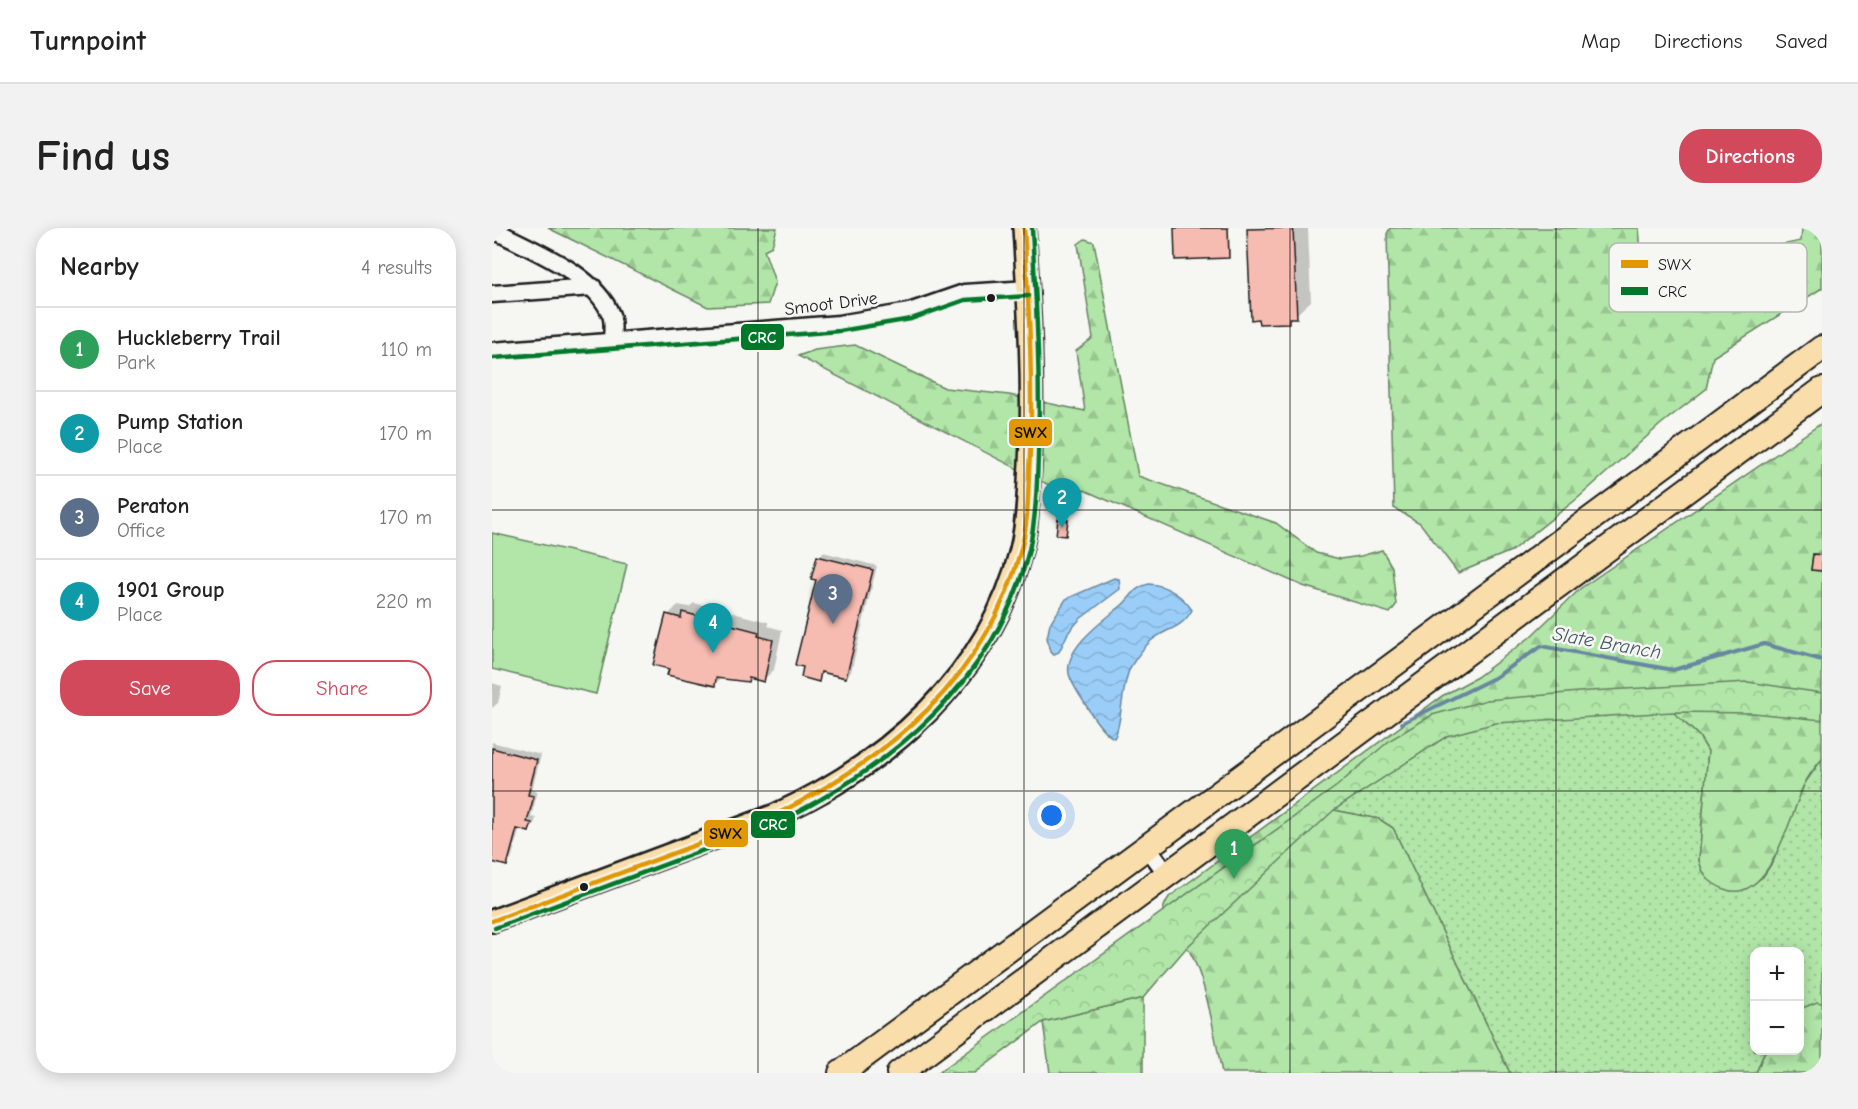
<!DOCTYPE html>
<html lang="en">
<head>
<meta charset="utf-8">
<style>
	body { margin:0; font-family:"Comic Neue",sans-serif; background:#f2f2f2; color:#222 }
	.controls { position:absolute; right:18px; bottom:18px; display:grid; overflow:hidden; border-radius:12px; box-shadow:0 3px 15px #0003 }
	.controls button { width:54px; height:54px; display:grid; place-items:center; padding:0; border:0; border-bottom:2px solid #e0e0e0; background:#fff; color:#222; font:30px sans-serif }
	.you { position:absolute; left:560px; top:588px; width:21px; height:21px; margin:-15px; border:4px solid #fff; border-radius:50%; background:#1a73e8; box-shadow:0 0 0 9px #1a73e833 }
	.badge { display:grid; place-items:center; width:39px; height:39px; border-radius:50%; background:#d1495b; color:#fff; font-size:20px; font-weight:700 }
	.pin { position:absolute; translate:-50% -50px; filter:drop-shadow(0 2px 3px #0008) }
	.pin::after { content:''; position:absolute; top:32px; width:21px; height:18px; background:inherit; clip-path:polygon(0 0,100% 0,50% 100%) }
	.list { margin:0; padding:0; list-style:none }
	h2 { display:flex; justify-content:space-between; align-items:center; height:78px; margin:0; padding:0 24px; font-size:26px }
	h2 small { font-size:20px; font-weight:400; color:#767676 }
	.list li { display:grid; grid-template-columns:39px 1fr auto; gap:18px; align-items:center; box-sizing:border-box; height:84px; padding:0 24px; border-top:2px solid #e0e0e0 }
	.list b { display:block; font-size:22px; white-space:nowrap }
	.list p { margin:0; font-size:20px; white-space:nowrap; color:#767676 }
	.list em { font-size:20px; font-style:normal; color:#767676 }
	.actions { display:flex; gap:12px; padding:18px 24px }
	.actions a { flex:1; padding:14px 0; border:2px solid #d1495b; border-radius:24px; text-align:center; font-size:21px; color:#d1495b }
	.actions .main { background:#d1495b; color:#fff }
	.map { position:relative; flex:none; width:1330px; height:845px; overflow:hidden; border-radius:24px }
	header { display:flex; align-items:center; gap:36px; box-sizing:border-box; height:84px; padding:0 30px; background:#fff; border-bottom:2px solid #e0e0e0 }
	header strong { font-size:28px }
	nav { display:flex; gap:33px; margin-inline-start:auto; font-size:21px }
	.intro { display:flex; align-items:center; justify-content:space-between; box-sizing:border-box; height:144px; padding:0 36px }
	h1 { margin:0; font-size:42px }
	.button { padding:15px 27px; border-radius:24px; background:#d1495b; color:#fff; font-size:21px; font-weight:700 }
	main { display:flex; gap:36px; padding:0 36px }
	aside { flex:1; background:#fff; border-radius:24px; box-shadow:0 3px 15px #0003 }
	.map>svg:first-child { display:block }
	.grass { fill:url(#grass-dots); stroke:#668162; stroke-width:1.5 }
	.forest { fill:url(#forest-firs); stroke:#668162; stroke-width:1.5 }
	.park { fill:url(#park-crowns); stroke:#668162; stroke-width:1.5 }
	.pitch { fill:#b1e6a8; stroke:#668162; stroke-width:1.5 }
	.water { fill:url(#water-waves); stroke:#6887a0; stroke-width:1.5 }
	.shadow { fill:#0003 }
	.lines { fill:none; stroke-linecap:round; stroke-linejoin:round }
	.stream { stroke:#6887a0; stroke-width:4 }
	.building { fill:#f6bbb1; stroke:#1c1c1c; stroke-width:1.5 }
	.minor-casing { stroke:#1c1c1c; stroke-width:21 }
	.major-casing { stroke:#1c1c1c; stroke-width:26 }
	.highway-casing { stroke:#1c1c1c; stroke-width:28 }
	.minor { stroke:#f6f6f2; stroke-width:16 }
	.major { stroke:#f9deab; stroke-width:21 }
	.highway { stroke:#f9deab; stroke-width:24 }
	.bus-1-casing { stroke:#f6f6f2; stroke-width:9 }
	.bus-2-casing { stroke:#f6f6f2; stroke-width:9 }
	.bus-1 { stroke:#e19803; stroke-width:4.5 }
	.bus-2 { stroke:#00782a; stroke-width:4.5 }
	.grid { fill:none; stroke:#1c1c1c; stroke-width:1.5; stroke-opacity:0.55 }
	.bus-dot { fill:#1c1c1c; stroke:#f6f6f2; stroke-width:2 }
	.labels { text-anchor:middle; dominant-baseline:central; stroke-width:5; stroke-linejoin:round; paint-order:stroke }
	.street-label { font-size:18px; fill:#1c1c1c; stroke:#f6f6f2 }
	.water-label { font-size:20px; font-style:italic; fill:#485a69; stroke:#f6f6f2 }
	.key { fill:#f6f6f2; stroke:#b5b5b2; stroke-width:1.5 }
	.key-label { font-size:16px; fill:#1c1c1c }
	.line-badge { stroke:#f6f6f2; stroke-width:2 }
	.badge-label { font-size:16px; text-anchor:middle; font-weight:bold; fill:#fff }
	.pale-badge-label { font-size:16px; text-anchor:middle; font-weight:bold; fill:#111 }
</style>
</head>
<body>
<header>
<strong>Turnpoint</strong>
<nav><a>Map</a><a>Directions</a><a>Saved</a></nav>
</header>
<div class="intro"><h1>Find us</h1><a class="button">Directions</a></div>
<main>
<aside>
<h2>Nearby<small>4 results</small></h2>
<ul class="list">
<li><span class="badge" style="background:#2e9e5b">1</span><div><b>Huckleberry Trail</b><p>Park</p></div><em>110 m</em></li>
<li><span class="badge" style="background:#0f9aa8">2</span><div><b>Pump Station</b><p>Place</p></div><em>170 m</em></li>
<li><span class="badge" style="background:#5c6f8a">3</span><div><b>Peraton</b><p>Office</p></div><em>170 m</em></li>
<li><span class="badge" style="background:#0f9aa8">4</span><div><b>1901 Group</b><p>Place</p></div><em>220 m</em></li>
</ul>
<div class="actions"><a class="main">Save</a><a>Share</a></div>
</aside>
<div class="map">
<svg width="1330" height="845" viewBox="0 0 1330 845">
	<defs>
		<pattern id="grass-dots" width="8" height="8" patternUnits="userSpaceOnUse" patternTransform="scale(1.5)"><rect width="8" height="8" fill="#b1e6a8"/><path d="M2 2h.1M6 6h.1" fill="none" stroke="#98c590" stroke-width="1.8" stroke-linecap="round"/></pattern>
		<pattern id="forest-firs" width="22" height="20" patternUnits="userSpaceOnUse" patternTransform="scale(1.5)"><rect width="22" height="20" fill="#b1e6a8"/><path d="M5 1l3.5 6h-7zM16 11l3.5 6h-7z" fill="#98c590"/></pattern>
		<pattern id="park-crowns" width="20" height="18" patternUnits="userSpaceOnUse" patternTransform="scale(1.5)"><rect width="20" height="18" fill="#b1e6a8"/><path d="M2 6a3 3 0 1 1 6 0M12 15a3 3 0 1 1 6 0" fill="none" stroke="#98c590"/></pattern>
		<pattern id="water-waves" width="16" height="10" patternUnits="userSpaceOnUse" patternTransform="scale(1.5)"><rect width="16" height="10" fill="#9acef8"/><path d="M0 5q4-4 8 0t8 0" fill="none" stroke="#84b0d4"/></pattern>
	</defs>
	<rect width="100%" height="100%" fill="#f6f6f2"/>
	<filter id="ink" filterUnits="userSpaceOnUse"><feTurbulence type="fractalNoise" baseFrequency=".0167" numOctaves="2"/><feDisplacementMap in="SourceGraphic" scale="12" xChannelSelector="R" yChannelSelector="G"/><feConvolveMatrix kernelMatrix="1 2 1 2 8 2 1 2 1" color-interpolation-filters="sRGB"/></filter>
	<g filter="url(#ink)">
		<!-- grass -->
		<path class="grass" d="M1181 484 1207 508 1216 523 1207 632C1215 661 1227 656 1254 660L1271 649 1282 632 1313 555 1330 531V775L1308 781V724H1262V822L1273 823 1264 845H1018L901 600 887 591 842 582 949 490Z"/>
		<!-- forest -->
		<path class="forest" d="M56 0H285L280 18 272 22 283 54 276 76 216 79Z
			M898 0H1147L1153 75 1228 66 1227 30 1309 13 1310 0H1330V60L1221 129 1214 161 1169 196 1086 270 1019 323 966 345 928 295 902 280 895 6Z
			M593 11 602 14 646 248 784 295 824 325 848 331 869 328 890 322 900 339 904 377 898 385 811 358 592 262 586 272 306 128 323 122 363 117 453 160 517 167 593 183 584 123 601 110 586 16Z
			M1330 195V327L1321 326 1319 342 1330 343V531C1323 539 1316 548 1312 557 1299 585 1277 679 1232 661 1216 654 1211 648 1207 632L1216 523 1207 508 1181 484 1147 468 991 481 836 570 842 582 887 591 901 600 1018 845H730C723 810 714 748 695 719 682 699 659 697 677 669L950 468 985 449 1037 410 1089 360Z
			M651 770V845H558L551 794Z
			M1325 774 1330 775V845H1264L1273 823 1308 822V781Z"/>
		<!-- park -->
		<path class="park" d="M1256 454 1330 465V492L1261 485 1181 484 1004 495 955 508 842 582 695 719 651 770 551 794 483 845H446L845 558 898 512 940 487 995 472 1098 463Z"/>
		<!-- pitch -->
		<path class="pitch" d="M0 305 135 336 104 466 0 441Z"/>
		<!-- water -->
		<path class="water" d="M622 350 627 351 628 361 588 391 576 405 567 424 562 426 559 423 555 410 558 396 574 371Z
			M657 356C674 357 691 368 700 382 689 402 676 399 660 412 653 418 644 430 639 438 629 455 630 500 622 510 611 505 601 489 595 479 589 469 580 457 577 446 572 420 612 392 629 378 640 369 642 359 657 356Z"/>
		<!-- shadow -->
		<path class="shadow" d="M684 0H737L738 27 736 29Z
			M758 0H816L819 73 796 94Z
			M569 290 577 291 573 306 567 292Z
			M1330 319V342L1321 341 1322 327Z
			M331 324 385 338 359 444 354 449 332 443 326 452 327 329Z
			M202 375 276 394V398L290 402 282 442 271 452 259 448 256 452 230 449 222 457 178 440 176 387 186 377 197 379Z
			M0 455 10 458 6 475 0 480Z
			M0 514 49 527 40 562 46 563 39 589 44 590 42 597 37 602 28 600 19 632 15 636 0 634Z"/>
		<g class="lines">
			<!-- stream -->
			<path class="stream" d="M910 495 1004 449 1049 418 1181 442 1272 416 1330 432"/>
		</g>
		<!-- building -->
		<path class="building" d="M682 0H736L737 30 683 32Z
			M801 0 805 90H797V95L767 96 766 91 759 92 755 1Z
			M566 291 576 292 574 308 564 307Z
			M1321 326 1330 327V343L1319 342Z
			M325 328 381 342 354 450 329 444 327 454 309 449 311 439 303 437 324 352 319 351Z
			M190 384 267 404 266 408 281 412 272 454 257 450 256 454 224 450 223 458 175 447 177 441 161 437 174 386 189 390Z
			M0 520 45 532 36 567 42 568 35 594 40 595 37 604 25 601 15 638 0 634Z"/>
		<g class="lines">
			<defs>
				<path id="minor" d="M0 1C37 21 103 45 119 87 122 94 120 106 120 114
					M0 66 101 59
					M0 123 347 96 417 84 472 65 536 61
					M655 619 675 646"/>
				<path id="major" d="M0 693 281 588C395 537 498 447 529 322 536 294 536 265 538 236 542 157 537 79 532 0"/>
				<path id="highway" d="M349 845 1330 120
					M407 845 1330 162"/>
			</defs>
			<!-- minor casing -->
			<use href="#minor" class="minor-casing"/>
			<!-- major casing -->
			<use href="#major" class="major-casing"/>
			<!-- highway casing -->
			<use href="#highway" class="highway-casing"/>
			<!-- minor -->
			<use href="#minor" class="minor"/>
			<!-- major -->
			<use href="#major" class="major"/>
			<!-- highway -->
			<use href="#highway" class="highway"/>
			<defs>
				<path id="bus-1" d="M0 693 281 588C397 530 494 452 529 321 536 297 536 270 537 245 542 163 537 81 532 0"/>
				<path id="bus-2" d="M1 130 348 103 419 91 473 72 536 68
					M3 700 284 595C399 539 505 452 537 322 544 291 545 258 546 227 549 151 544 76 540 0"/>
			</defs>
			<!-- bus-1 casing -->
			<use href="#bus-1" class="bus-1-casing"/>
			<!-- bus-2 casing -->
			<use href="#bus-2" class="bus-2-casing"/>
			<!-- bus-1 -->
			<use href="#bus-1" class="bus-1"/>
			<!-- bus-2 -->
			<use href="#bus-2" class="bus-2"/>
		</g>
	</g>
	<!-- grid -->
	<path class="grid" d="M266 0V845M532 0V845M798 0V845M1064 0V845M0 282H1330M0 563H1330"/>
	<!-- markers -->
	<g class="bus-dot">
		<circle cx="499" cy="70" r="5"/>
		<circle cx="92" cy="659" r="5"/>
	</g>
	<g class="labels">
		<!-- street labels -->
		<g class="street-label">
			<text transform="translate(339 76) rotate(-7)">Smoot Drive</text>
		</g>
		<!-- water labels -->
		<g class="water-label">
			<text transform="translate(1115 415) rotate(10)">Slate Branch</text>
		</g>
	</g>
	<!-- legend -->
	<rect x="1117" y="15" width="198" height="69" rx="9" class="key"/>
	<rect x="1129" y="32" width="27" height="8" fill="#e19803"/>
	<rect x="1129" y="59" width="27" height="8" fill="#00782a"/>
	<g class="key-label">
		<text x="1166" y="42">SWX</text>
		<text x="1166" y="69">CRC</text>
	</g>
	<g class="line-badge">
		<rect x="248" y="95" width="45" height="28" rx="6" fill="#00782a"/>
		<rect x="516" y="190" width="45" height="29" rx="6" fill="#e19803"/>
		<rect x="258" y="582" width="46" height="29" rx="6" fill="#00782a"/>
		<rect x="211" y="591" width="46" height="29" rx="6" fill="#e19803"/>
	</g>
	<g class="badge-label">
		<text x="270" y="115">CRC</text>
		<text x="281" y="602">CRC</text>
	</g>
	<g class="pale-badge-label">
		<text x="539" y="210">SWX</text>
		<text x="234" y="611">SWX</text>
	</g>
</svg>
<div class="controls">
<button>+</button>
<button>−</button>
</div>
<div class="you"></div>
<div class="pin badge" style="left:742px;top:651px;background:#2e9e5b">1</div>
<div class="pin badge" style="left:570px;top:300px;background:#0f9aa8">2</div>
<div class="pin badge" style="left:341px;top:396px;background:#5c6f8a">3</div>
<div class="pin badge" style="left:221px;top:425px;background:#0f9aa8">4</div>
</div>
</main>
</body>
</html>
